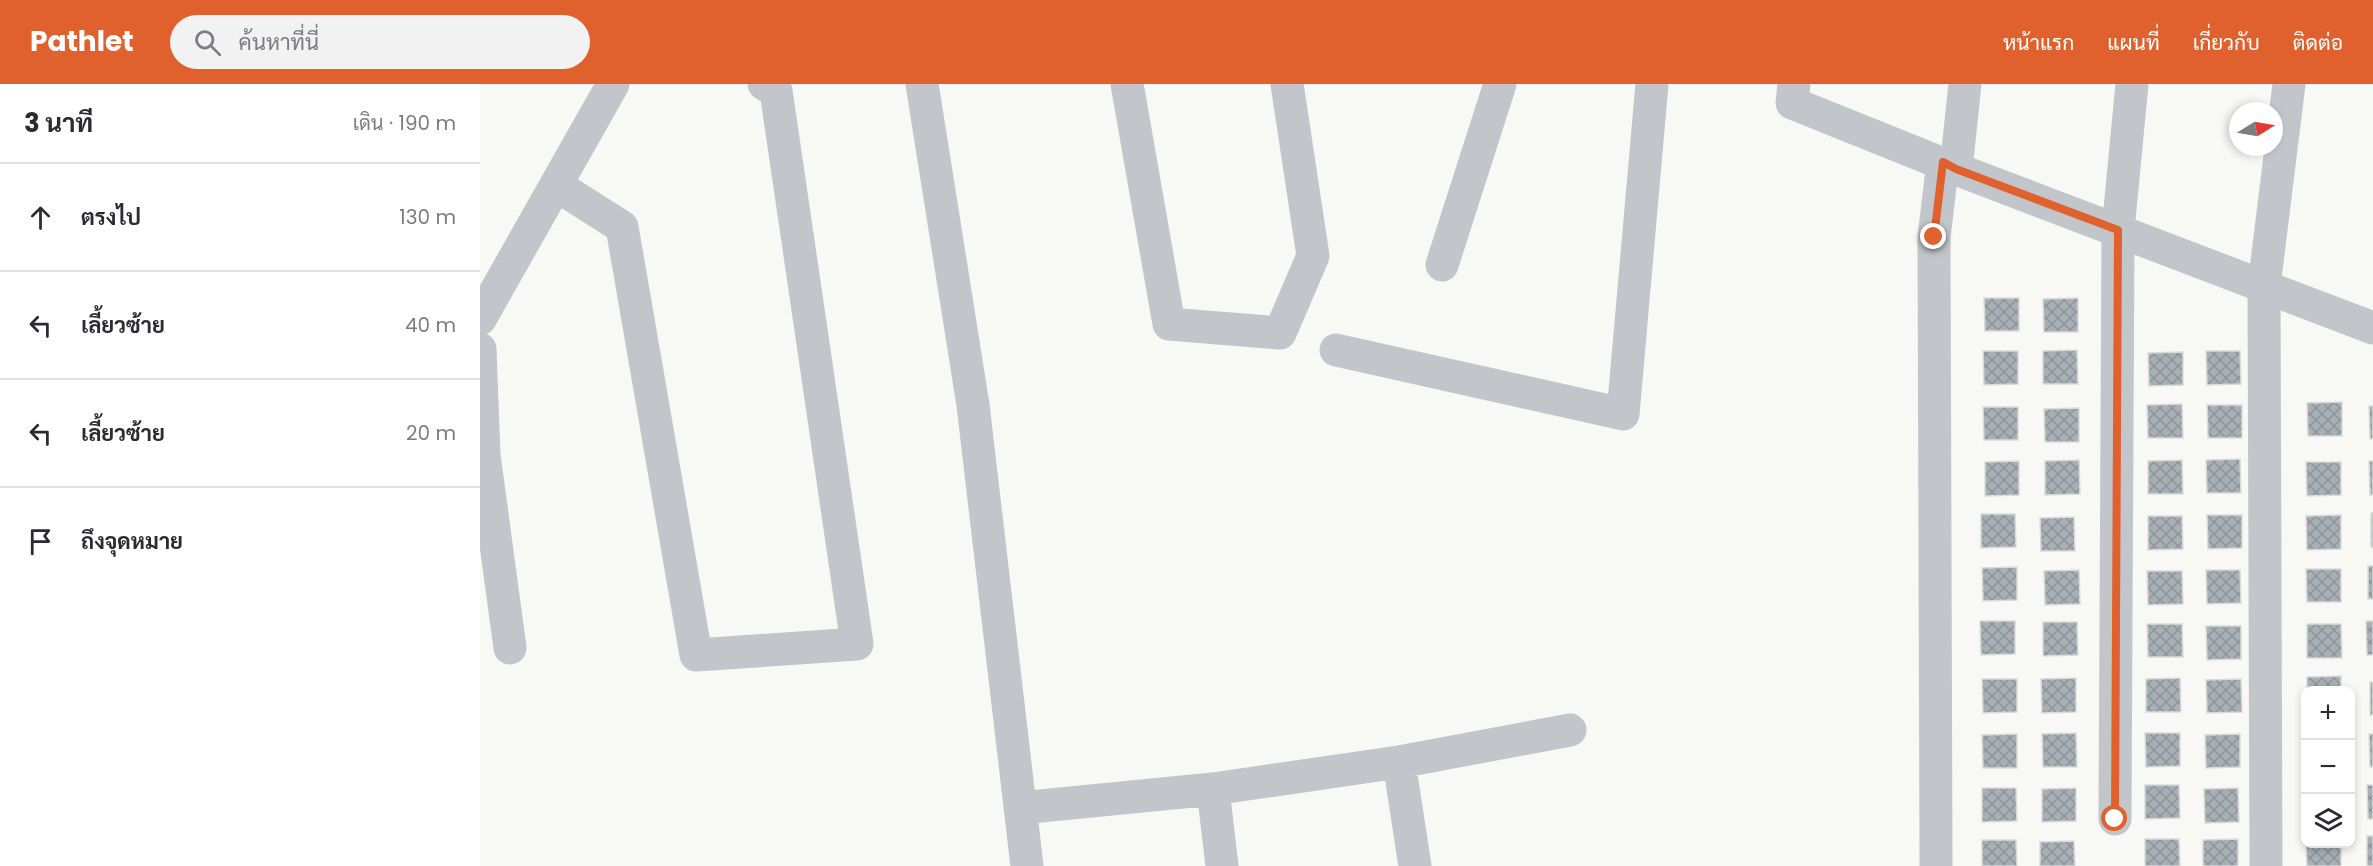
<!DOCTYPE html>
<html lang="th">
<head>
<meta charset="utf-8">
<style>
	body { margin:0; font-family:Poppins,Sarabun,sans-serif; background:#f2f2f3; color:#2b2b33 }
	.controls { position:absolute; right:18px; bottom:18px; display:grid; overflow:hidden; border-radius:12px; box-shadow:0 3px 9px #0003 }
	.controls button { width:54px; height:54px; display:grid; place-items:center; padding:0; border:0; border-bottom:2px solid #e1e1e2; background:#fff; color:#2b2b33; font:30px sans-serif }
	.compass { position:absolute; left:1749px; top:18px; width:54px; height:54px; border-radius:50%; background:#fff; box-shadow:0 3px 9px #0003; rotate:79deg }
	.stop { position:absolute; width:18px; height:18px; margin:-14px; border:4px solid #e0612e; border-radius:50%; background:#fff }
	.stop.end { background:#e0612e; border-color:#fff; box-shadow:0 2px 6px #0008 }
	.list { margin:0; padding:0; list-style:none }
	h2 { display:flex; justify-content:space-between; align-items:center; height:78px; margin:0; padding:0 24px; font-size:26px }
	h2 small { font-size:20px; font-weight:400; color:#7c7c81 }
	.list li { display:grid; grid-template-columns:39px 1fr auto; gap:18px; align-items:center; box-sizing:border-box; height:108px; padding:0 24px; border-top:2px solid #e1e1e2 }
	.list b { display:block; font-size:22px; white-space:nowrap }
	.list em { font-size:20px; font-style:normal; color:#7c7c81 }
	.icon { flex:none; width:33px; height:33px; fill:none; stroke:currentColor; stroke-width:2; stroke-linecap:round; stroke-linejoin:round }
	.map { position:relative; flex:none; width:1893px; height:782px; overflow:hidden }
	header { display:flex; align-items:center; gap:36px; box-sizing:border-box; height:84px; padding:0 30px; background:#e0612e; color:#fff }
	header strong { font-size:28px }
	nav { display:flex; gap:33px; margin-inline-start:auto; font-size:21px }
	.search { width:420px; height:54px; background:#f2f2f3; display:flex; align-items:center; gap:15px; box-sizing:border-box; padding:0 21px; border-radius:33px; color:#7c7c81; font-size:22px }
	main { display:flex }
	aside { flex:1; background:#fff }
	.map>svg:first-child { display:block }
	.building { fill:url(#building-cross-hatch); stroke:#dadad8; stroke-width:1.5 }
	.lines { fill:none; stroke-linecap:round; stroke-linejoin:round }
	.minor { stroke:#c2c5c9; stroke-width:33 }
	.route { stroke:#e0612e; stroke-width:8 }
</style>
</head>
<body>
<header>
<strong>Pathlet</strong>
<div class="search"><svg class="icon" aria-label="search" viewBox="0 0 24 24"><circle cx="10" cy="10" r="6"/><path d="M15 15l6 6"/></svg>ค้นหาที่นี่</div>
<nav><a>หน้าแรก</a><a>แผนที่</a><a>เกี่ยวกับ</a><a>ติดต่อ</a></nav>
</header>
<main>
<aside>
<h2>3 นาที<small>เดิน · 190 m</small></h2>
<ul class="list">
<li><svg class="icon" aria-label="ahead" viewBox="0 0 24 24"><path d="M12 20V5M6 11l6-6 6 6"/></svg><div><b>ตรงไป</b></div><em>130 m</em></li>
<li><svg class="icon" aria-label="left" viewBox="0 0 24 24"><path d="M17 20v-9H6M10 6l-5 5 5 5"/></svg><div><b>เลี้ยวซ้าย</b></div><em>40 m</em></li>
<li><svg class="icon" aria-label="left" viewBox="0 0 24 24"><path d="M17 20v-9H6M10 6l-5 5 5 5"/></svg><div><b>เลี้ยวซ้าย</b></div><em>20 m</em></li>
<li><svg class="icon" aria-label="arrive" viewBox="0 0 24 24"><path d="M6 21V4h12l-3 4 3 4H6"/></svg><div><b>ถึงจุดหมาย</b></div></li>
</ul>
</aside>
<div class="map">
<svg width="1893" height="782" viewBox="0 0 1893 782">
	<defs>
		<pattern id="building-cross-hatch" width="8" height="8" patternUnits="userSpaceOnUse" patternTransform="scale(1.5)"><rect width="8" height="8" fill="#a8b0b7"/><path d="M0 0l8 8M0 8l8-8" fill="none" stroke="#8d949a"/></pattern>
	</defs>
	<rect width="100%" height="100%" fill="#f8f8f6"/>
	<!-- building -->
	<path class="building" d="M1504 214H1539V247H1505Z
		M1598 214V248H1564L1563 215Z
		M1597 266 1598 300H1563V267Z
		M1503 267H1538V300L1504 301Z
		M1726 267H1760L1761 300 1727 301Z
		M1703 268V301L1669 302 1668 269Z
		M1862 318V352H1828L1827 319Z
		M1702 320 1703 354H1668L1667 321Z
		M1727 321H1762V354H1728Z
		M1889 322H1893V355H1890Z
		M1503 323H1538V356H1504Z
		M1599 324V358H1565L1564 325Z
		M1760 375 1761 409H1727L1726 376Z
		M1599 376 1600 410 1565 411V377Z
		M1702 376 1703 410H1668V377Z
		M1539 377V411L1505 412V378Z
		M1889 377H1893V411H1890Z
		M1826 378H1861V411L1827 412Z
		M1891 429H1893V463H1891Z
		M1501 430H1535L1536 463 1501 464Z
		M1727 431H1762V464L1728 465Z
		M1861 431V465L1827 466 1826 432Z
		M1668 432H1702L1703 465 1668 466Z
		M1594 433 1595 467H1561L1560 434Z
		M1888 482H1893V515H1888Z
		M1537 483V516L1503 517 1502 484Z
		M1826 485H1861V518H1827Z
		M1599 486 1600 520 1565 521 1564 487Z
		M1726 486H1760L1761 519 1727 520Z
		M1667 487H1702L1703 520 1668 521Z
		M1500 537H1535V570L1501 571Z
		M1886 537H1893V571H1887Z
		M1563 538H1597L1598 571 1563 572Z
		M1667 540H1702L1703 573H1668Z
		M1827 540H1861L1862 574H1827Z
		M1726 542H1761V575L1727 576Z
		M1861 592V606H1827V593Z
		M1596 594V628L1562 629 1561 595Z
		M1700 594 1701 628H1666V595Z
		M1502 595H1537V628L1503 629Z
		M1761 595 1762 628 1727 629 1726 596Z
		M1890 598H1893V631H1890Z
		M1596 649 1597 683H1563L1562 650Z
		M1665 649H1700V682L1666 683Z
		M1537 650V684H1503L1502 651Z
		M1760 650V683L1726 684 1725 651Z
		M1889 650H1893V683H1890Z
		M1665 701H1699L1700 734 1665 735Z
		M1887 701H1893V735H1888Z
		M1502 704H1536L1537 737 1502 738Z
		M1596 704V737L1562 738V705Z
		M1758 704 1759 738 1725 739 1724 705Z
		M1887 752H1893V782H1887Z
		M1665 755H1699L1700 782H1665Z
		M1758 755V782H1723V756Z
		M1502 756H1536L1537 782H1502Z
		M1594 757 1595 782H1560V758Z
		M1826 760H1861V782H1827Z"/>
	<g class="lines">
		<!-- minor -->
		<path class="minor" d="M442 0 493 321 547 782
			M647 0 689 240 800 249 833 172 807 0
			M1314 0 1312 19 1476 85 1893 244
			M1476 85 1485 0
			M76 101 142 143 216 571 377 560 296 7 284 0
			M962 181 1020 0
			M0 235 133 0
			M0 265 4 371
			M856 266 1143 330 1172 0
			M0 371H4L30 564
			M919 678 935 782
			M733 705 742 782
			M540 724 733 705 919 678 1090 646
			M1635 735 1638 146 1652 0
			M1456 782 1454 153 1463 78
			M1786 782 1784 202 1809 0"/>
	</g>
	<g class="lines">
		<!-- route -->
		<path class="route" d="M1454 153 1463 78 1476 85 1638 146 1635 735"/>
	</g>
</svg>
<div class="controls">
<button>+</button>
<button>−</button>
<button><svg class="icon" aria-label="layers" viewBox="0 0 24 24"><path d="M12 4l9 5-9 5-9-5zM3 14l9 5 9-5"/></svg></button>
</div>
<svg class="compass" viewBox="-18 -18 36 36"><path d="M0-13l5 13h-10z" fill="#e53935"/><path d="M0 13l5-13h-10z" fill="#7c7c81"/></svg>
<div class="stop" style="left:1635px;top:735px"></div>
<div class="stop end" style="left:1454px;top:153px"></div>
</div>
</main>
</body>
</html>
